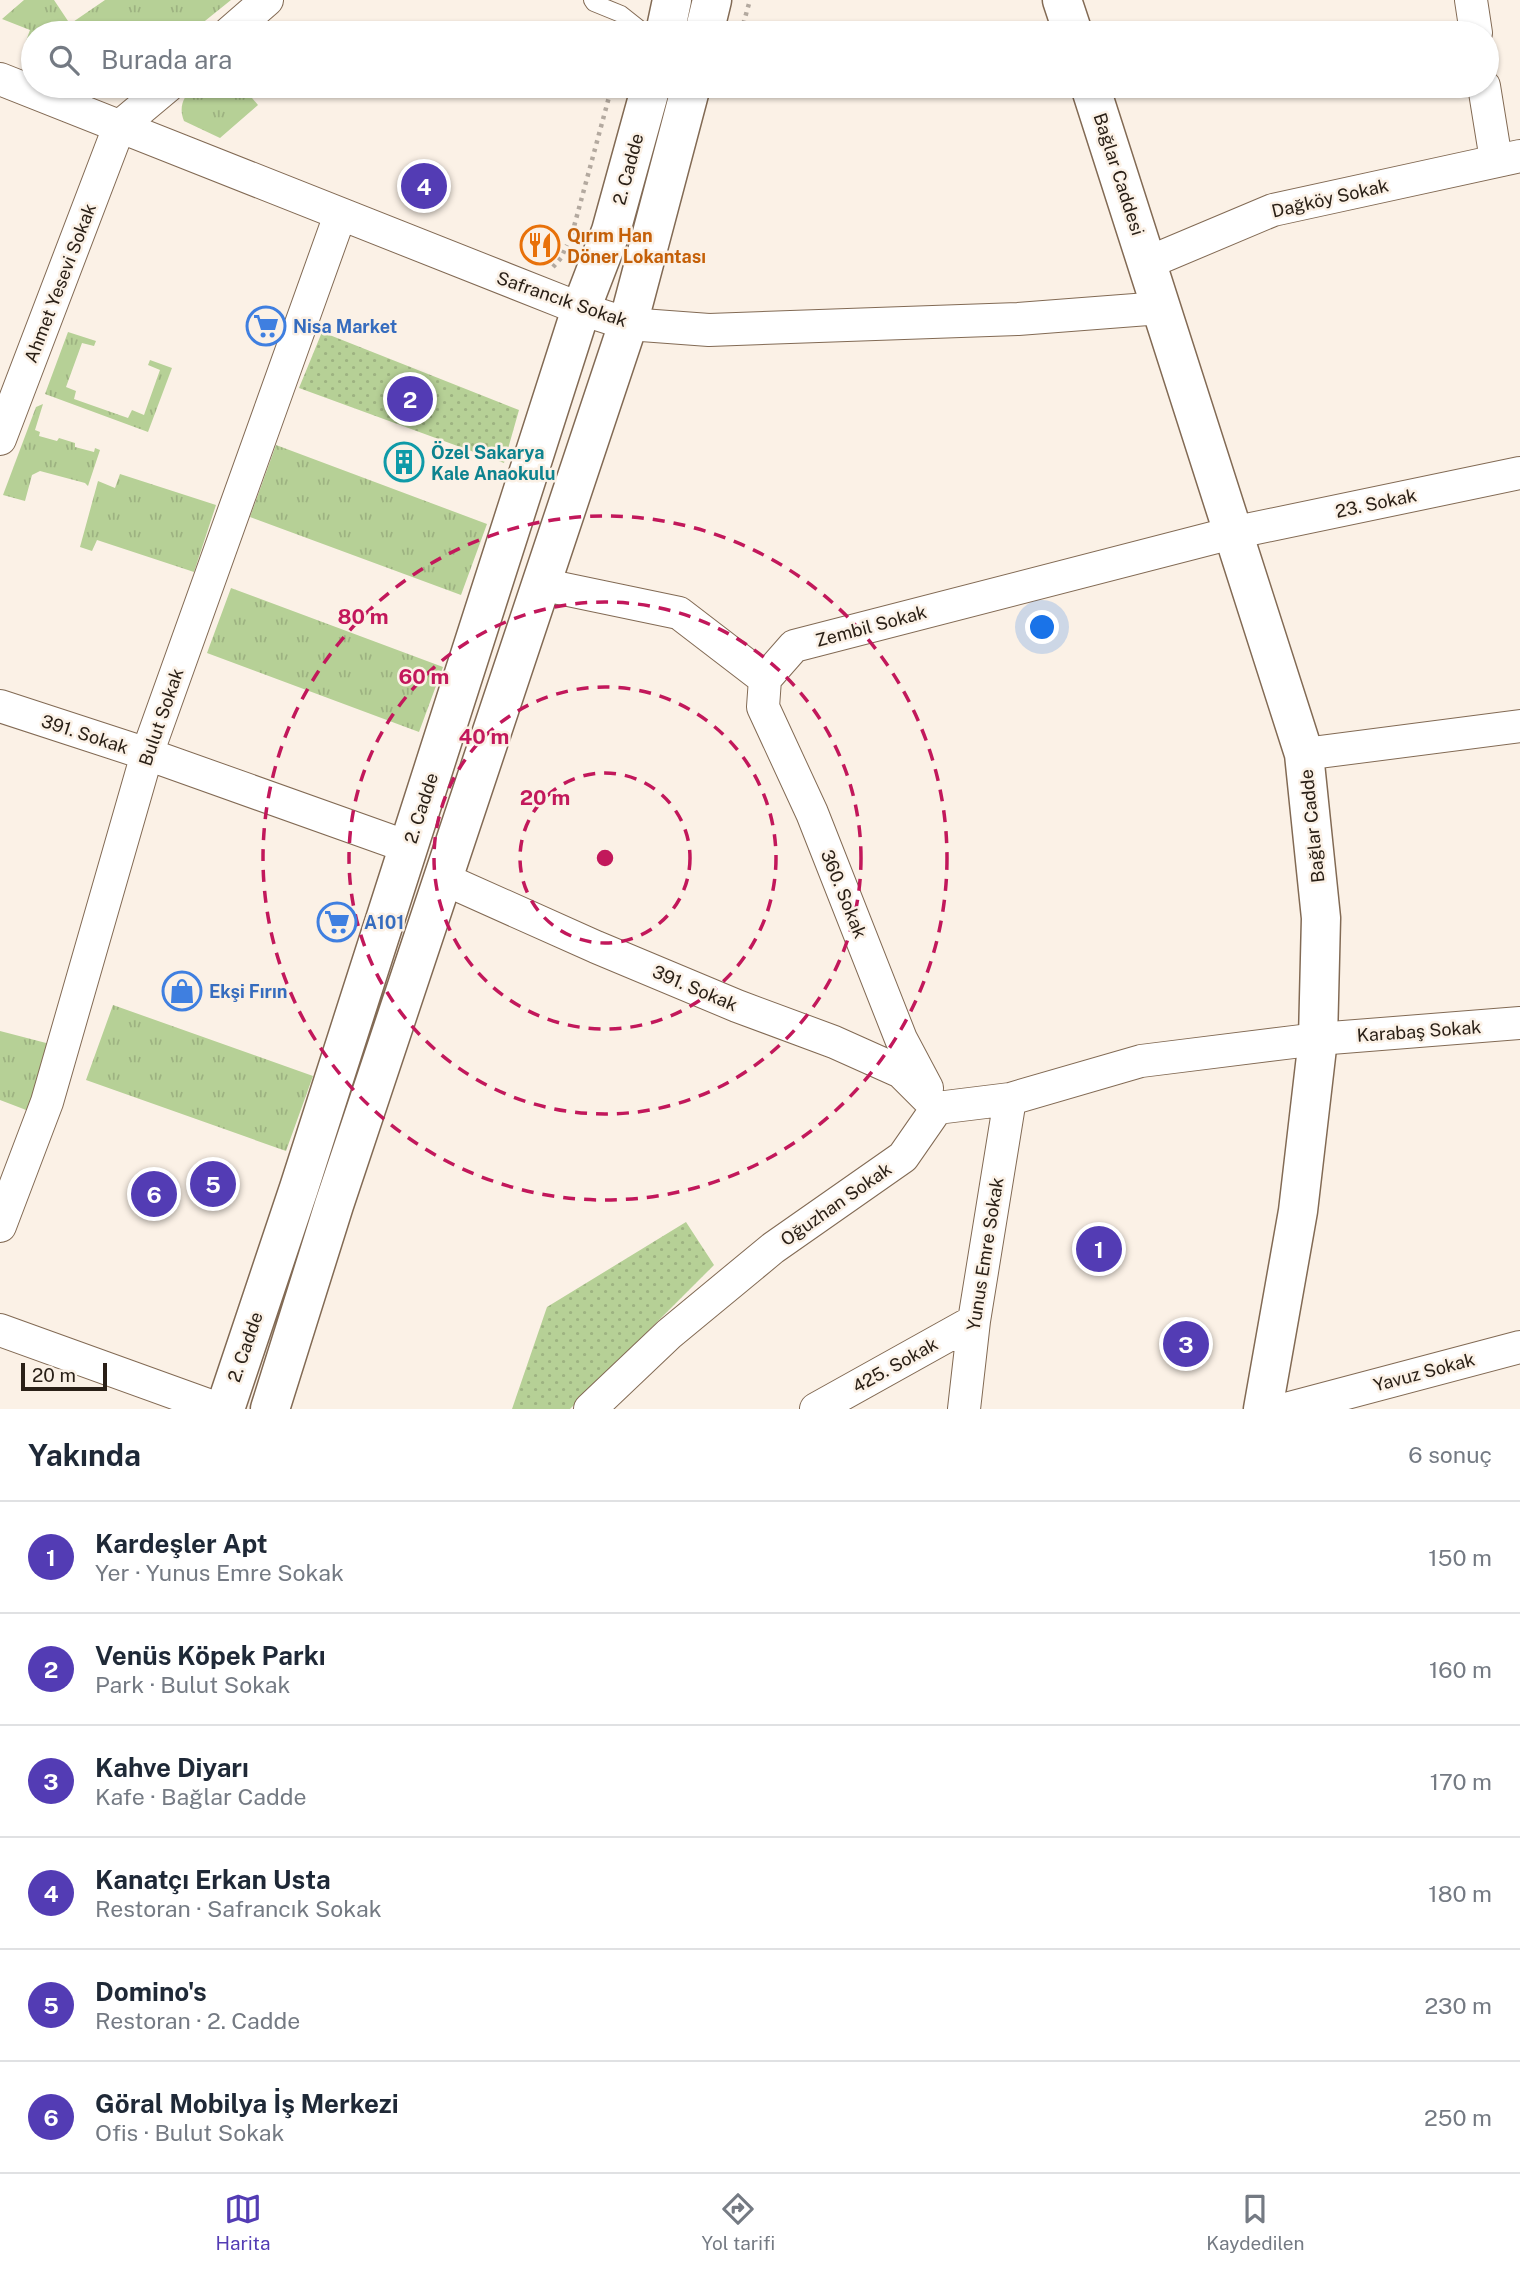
<!DOCTYPE html>
<html lang="tr">
<head>
<meta charset="utf-8">
<style>
	body { margin:0; font-family:"Public Sans",sans-serif; background:#f2f2f3; color:#1f2937 }
	.scale { position:absolute; left:21px; bottom:18px; width:86px; box-sizing:border-box; padding-left:7px; border:4px solid #2a2017; border-top:0; font-size:19px; line-height:24px; white-space:nowrap; color:#2a2017; -webkit-text-stroke:5px #fbf1e6; paint-order:stroke }
	.you { position:absolute; left:1043px; top:628px; width:24px; height:24px; margin:-18px; border:5px solid #fff; border-radius:50%; background:#1a73e8; box-shadow:0 0 0 10px #1a73e833 }
	.badge { display:grid; place-items:center; width:46px; height:46px; border-radius:50%; background:#533cb4; color:#fff; font-size:23px; font-weight:700 }
	.pin { position:absolute; translate:-50% -50%; border:4px solid #fff; box-shadow:0 2px 7px #0006 }
	.list { margin:0; padding:0; list-style:none }
	h2 { display:flex; justify-content:space-between; align-items:center; height:91px; margin:0; padding:0 28px; font-size:30px }
	h2 small { font-size:23px; font-weight:400; color:#747a83 }
	.list li { display:grid; grid-template-columns:46px 1fr auto; gap:21px; align-items:center; box-sizing:border-box; height:112px; padding:0 28px; border-top:2px solid #e0e1e3 }
	.list b { display:block; font-size:26px; white-space:nowrap }
	.list p { margin:0; font-size:23px; white-space:nowrap; color:#747a83 }
	.list em { font-size:23px; font-style:normal; color:#747a83 }
	.icon { flex:none; width:38px; height:38px; fill:none; stroke:currentColor; stroke-width:2; stroke-linecap:round; stroke-linejoin:round }
	.map { position:relative; flex:none; width:1520px; height:1409px; overflow:hidden }
	.search { position:absolute; background:#fff; box-shadow:0 2px 5px #0004; left:21px; right:21px; top:21px; height:77px; display:flex; align-items:center; gap:18px; box-sizing:border-box; padding:0 24px; border-radius:38px; color:#747a83; font-size:26px }
	.sheet { height:763px; background:#fff }
	nav { display:flex; justify-content:space-around; align-items:center; box-sizing:border-box; height:98px; border-top:2px solid #e0e1e3; background:#fff; font-size:19px; color:#747a83 }
	nav a { display:grid; justify-items:center; gap:4px }
	nav .on { color:#533cb4 }
	.map>svg:first-child { display:block }
	.grass { fill:url(#grass-tufts) }
	.park { fill:url(#park-dots) }
	.lines { fill:none; stroke-linecap:round; stroke-linejoin:round }
	.service-casing { stroke:#826a54; stroke-width:18 }
	.minor-casing { stroke:#826a54; stroke-width:34 }
	.tertiary-casing { stroke:#826a54; stroke-width:41 }
	.primary-casing { stroke:#826a54; stroke-width:41 }
	.path { stroke:#b3a99f; stroke-width:4.5; stroke-dasharray:3.5 5; stroke-linecap:butt }
	.service { stroke:#fff; stroke-width:16 }
	.minor { stroke:#fff; stroke-width:32 }
	.tertiary { stroke:#fff; stroke-width:38 }
	.primary { stroke:#fff; stroke-width:38 }
	.ring { fill:none; stroke:#c2185b; stroke-width:3.5; stroke-dasharray:12 9 }
	.labels { text-anchor:middle; dominant-baseline:central; stroke-width:5; stroke-linejoin:round; paint-order:stroke }
	.street-label { font-size:18px; fill:#2a2017; stroke:#fbf1e6 }
	.food-label { font-size:18px; font-weight:bold; fill:#c56008; stroke:#fbf1e6; text-anchor:start }
	.shop-label { font-size:18px; font-weight:bold; fill:#366cbe; stroke:#fbf1e6; text-anchor:start }
	.culture-label { font-size:18px; font-weight:bold; fill:#0d838f; stroke:#fbf1e6; text-anchor:start }
	.centre { fill:#c2185b; stroke:#fbf1e6; stroke-width:3.5 }
	.ring-label { font-size:21px; text-anchor:middle; font-weight:bold; fill:#c2185b; stroke:#fbf1e6; stroke-width:5; stroke-linejoin:round; paint-order:stroke }
</style>
</head>
<body>
<div class="map">
<svg width="1520" height="1409" viewBox="0 0 1520 1409">
	<defs>
		<pattern id="grass-tufts" width="24" height="20" patternUnits="userSpaceOnUse" patternTransform="scale(1.75)"><rect width="24" height="20" fill="#b6d096"/><path d="M3 7l-1-3M5 7V3M7 7l1-3M15 17l-1-3M17 17v-4M19 17l1-3" fill="none" stroke="#9db281"/></pattern>
		<pattern id="park-dots" width="8" height="8" patternUnits="userSpaceOnUse" patternTransform="scale(1.75)"><rect width="8" height="8" fill="#b6d096"/><path d="M2 2h.1M6 6h.1" fill="none" stroke="#9db281" stroke-width="1.8" stroke-linecap="round"/></pattern>
	</defs>
	<rect width="100%" height="100%" fill="#fbf1e6"/>
	<!-- grass -->
	<path class="grass" d="M24 0H54L70 24 105 0H231L190 33H33V57L22 52 30 30 2 19Z
		M195 86H242L258 105 220 138 184 121C178 107 184 95 195 86Z
		M68 332 96 341 94 346 82 343 66 387 76 391 74 399 128 418 132 410 144 415 160 370 148 365 150 360 172 368 148 432 45 394Z
		M43 404 35 430 40 432 39 436 57 441 59 438 75 443V447L94 452 95 448 100 450 88 486 85 483 40 471 32 475 25 501 3 495 36 407Z
		M276 445 487 524 461 595 250 517Z
		M120 474 216 505 194 572 97 540 92 551 80 547 98 481 115 488Z
		M231 588 443 667 419 732 207 653Z
		M113 1005 313 1076 286 1151 86 1080Z
		M0 1031 50 1044 34 1113 0 1100Z"/>
	<!-- park -->
	<path class="park" d="M322 332 519 410 504 463 299 388Z
		M686 1222 714 1265 570 1409H512L547 1307Z"/>
	<g class="lines">
		<defs>
			<path id="service" d="M592 0 594 3 621 14 645 33"/>
			<path id="minor" d="M1471 0 1476 33
				M229 33 267 0
				M0 79 581 309 628 324 709 330 1018 319 1161 308
				M1484 86 1496 160
				M1147 263 1273 210 1520 156
				M0 439 119 127 168 86
				M540 584 679 613 765 679 794 646 1232 533 1520 473
				M765 679 763 707 812 813 901 1039 927 1088
				M0 706 147 754 408 847
				M1304 754 1520 726
				M444 879 596 947 737 1006 834 1042 901 1072 937 1108
				M0 1226 47 1102 147 754 340 215
				M0 1330 219 1409
				M590 1409 669 1334 773 1248 903 1157 937 1108 1010 1099 1141 1061 1318 1039 1520 1023
				M816 1409 974 1321
				M964 1409 974 1321 1010 1099
				M1286 1409 1520 1347"/>
			<path id="tertiary" d="M1062 0 1073 33
				M1090 86 1304 754 1321 918 1318 1039 1298 1211 1263 1409"/>
			<path id="primary" d="M665 33 672 0
				M704 33 712 0
				M225 1409 299 1188 581 309 611 231 651 86
				M270 1409 334 1205 628 324 691 86"/>
		</defs>
		<!-- service casing -->
		<use href="#service" class="service-casing"/>
		<!-- minor casing -->
		<use href="#minor" class="minor-casing"/>
		<!-- tertiary casing -->
		<use href="#tertiary" class="tertiary-casing"/>
		<!-- primary casing -->
		<use href="#primary" class="primary-casing"/>
		<!-- path -->
		<path class="path" d="M741 32 750 0
			M572 234 612 86
			M553 267 561 258 567 245"/>
		<!-- service -->
		<use href="#service" class="service"/>
		<!-- minor -->
		<use href="#minor" class="minor"/>
		<!-- tertiary -->
		<use href="#tertiary" class="tertiary"/>
		<!-- primary -->
		<use href="#primary" class="primary"/>
	</g>
	<!-- distance rings -->
	<g class="ring">
		<circle cx="605" cy="858" r="85"/>
		<circle cx="605" cy="858" r="171"/>
		<circle cx="605" cy="858" r="256"/>
		<circle cx="605" cy="858" r="342"/>
	</g>
	<!-- icons -->
	<defs>
		<symbol id="restaurant-ring" viewBox="-11 -11 22 22"><circle r="9.5" fill="#fbf1e6" stroke="#e8710a" stroke-width="1.5"/><path d="M-5-6h1v4h1v-4h1v4h1v-4h1v5L-1.5 .5V6h-2V.5L-5-1ZM5-6V6H3V1.5H1.5Q1.5-4 5-6Z" fill="#e8710a"/></symbol>
		<symbol id="supermarket-ring" viewBox="-11 -11 22 22"><circle r="9.5" fill="#fbf1e6" stroke="#3f7fe0" stroke-width="1.5"/><path d="M-6-5.5h2.5l.6 2H6L4.5 2H-2.5L-4.4-4H-6ZM-1.5 3.2a1.3 1.3 0 1 0 .1 0ZM3 3.2a1.3 1.3 0 1 0 .1 0Z" fill="#3f7fe0"/></symbol>
		<symbol id="building-ring" viewBox="-11 -11 22 22"><circle r="9.5" fill="#fbf1e6" stroke="#0f9aa8" stroke-width="1.5"/><path d="M-4-6H4V6H1V3H-1V6H-4ZM-2.5-4.3h1.7v1.8h-1.7ZM.8-4.3h1.7v1.8H.8ZM-2.5-1h1.7V.8h-1.7ZM.8-1h1.7V.8H.8Z" fill="#0f9aa8"/></symbol>
		<symbol id="shop-ring" viewBox="-11 -11 22 22"><circle r="9.5" fill="#fbf1e6" stroke="#3f7fe0" stroke-width="1.5"/><path d="M-5-2.5h2.3a2.7 3.5 0 0 1 5.4 0H5L5.5 6h-11ZM-1.5-2.5h3a1.5 2.3 0 0 0-3 0Z" fill="#3f7fe0"/></symbol>
	</defs>
	<g fill-rule="evenodd">
		<use href="#restaurant-ring" x="518" y="223" width="44" height="44"/>
		<use href="#supermarket-ring" x="244" y="304" width="44" height="44"/>
		<use href="#building-ring" x="382" y="440" width="44" height="44"/>
		<use href="#supermarket-ring" x="315" y="900" width="44" height="44"/>
		<use href="#shop-ring" x="160" y="969" width="44" height="44"/>
	</g>
	<g class="labels">
		<!-- street labels -->
		<g class="street-label">
			<text transform="translate(628 169) rotate(-75)">2. Cadde</text>
			<text transform="translate(1119 174) rotate(72)">Bağlar Caddesi</text>
			<text transform="translate(1330 198) rotate(-13)">Dağköy Sokak</text>
			<text transform="translate(60 283) rotate(-69)">Ahmet Yesevi Sokak</text>
			<text transform="translate(562 299) rotate(19)">Safrancık Sokak</text>
			<text transform="translate(1376 503) rotate(-12)">23. Sokak</text>
			<text transform="translate(871 626) rotate(-15)">Zembil Sokak</text>
			<text transform="translate(161 717) rotate(-71)">Bulut Sokak</text>
			<text transform="translate(85 734) rotate(18)">391. Sokak</text>
			<text transform="translate(421 808) rotate(-72)">2. Cadde</text>
			<text transform="translate(1312 826) rotate(-96)">Bağlar Cadde</text>
			<text transform="translate(844 894) rotate(68)">360. Sokak</text>
			<text transform="translate(695 988) rotate(23)">391. Sokak</text>
			<text transform="translate(1419 1031) rotate(-4)">Karabaş Sokak</text>
			<text transform="translate(836 1204) rotate(-35)">Oğuzhan Sokak</text>
			<text transform="translate(985 1254) rotate(-81)">Yunus Emre Sokak</text>
			<text transform="translate(245 1347) rotate(-71)">2. Cadde</text>
			<text transform="translate(895 1365) rotate(-29)">425. Sokak</text>
			<text transform="translate(1424 1372) rotate(-15)">Yavuz Sokak</text>
		</g>
		<!-- food labels -->
		<g class="food-label">
			<text x="567" y="235">Qırım Han<tspan x="567" dy="21">Döner Lokantası</tspan></text>
		</g>
		<!-- shop labels -->
		<g class="shop-label">
			<text x="293" y="326">Nisa Market</text>
			<text x="364" y="922">A101</text>
			<text x="209" y="991">Ekşi Fırın</text>
		</g>
		<!-- culture labels -->
		<g class="culture-label">
			<text x="431" y="452">Özel Sakarya<tspan x="431" dy="21">Kale Anaokulu</tspan></text>
		</g>
	</g>
	<circle cx="605" cy="858" r="10" class="centre"/>
	<g class="ring-label">
		<text x="363" y="624">80 m</text>
		<text x="424" y="684">60 m</text>
		<text x="484" y="744">40 m</text>
		<text x="545" y="805">20 m</text>
	</g>
</svg>
<div class="scale">20 m</div>
<div class="you"></div>
<div class="pin badge" style="left:1099px;top:1249px">1</div>
<div class="pin badge" style="left:410px;top:399px">2</div>
<div class="pin badge" style="left:1186px;top:1344px">3</div>
<div class="pin badge" style="left:424px;top:186px">4</div>
<div class="pin badge" style="left:213px;top:1184px">5</div>
<div class="pin badge" style="left:154px;top:1194px">6</div>
<div class="search"><svg class="icon" aria-label="search" viewBox="0 0 24 24"><circle cx="10" cy="10" r="6"/><path d="M15 15l6 6"/></svg>Burada ara</div>
</div>
<section class="sheet">
<h2>Yakında<small>6 sonuç</small></h2>
<ul class="list">
<li><span class="badge">1</span><div><b>Kardeşler Apt</b><p>Yer · Yunus Emre Sokak</p></div><em>150 m</em></li>
<li><span class="badge">2</span><div><b>Venüs Köpek Parkı</b><p>Park · Bulut Sokak</p></div><em>160 m</em></li>
<li><span class="badge">3</span><div><b>Kahve Diyarı</b><p>Kafe · Bağlar Cadde</p></div><em>170 m</em></li>
<li><span class="badge">4</span><div><b>Kanatçı Erkan Usta</b><p>Restoran · Safrancık Sokak</p></div><em>180 m</em></li>
<li><span class="badge">5</span><div><b>Domino's</b><p>Restoran · 2. Cadde</p></div><em>230 m</em></li>
<li><span class="badge">6</span><div><b>Göral Mobilya İş Merkezi</b><p>Ofis · Bulut Sokak</p></div><em>250 m</em></li>
</ul>
</section>
<nav>
<a class="on"><svg class="icon" aria-label="map" viewBox="0 0 24 24"><path d="M3 6l6-2 6 2 6-2v14l-6 2-6-2-6 2zM9 4v14M15 6v14"/></svg>Harita</a>
<a><svg class="icon" aria-label="directions" viewBox="0 0 24 24"><path d="M12 3l9 9-9 9-9-9zM9 14v-3h6M13 9l2 2-2 2"/></svg>Yol tarifi</a>
<a><svg class="icon" aria-label="saved" viewBox="0 0 24 24"><path d="M7 4h10v16l-5-4-5 4z"/></svg>Kaydedilen</a>
</nav>
</body>
</html>
